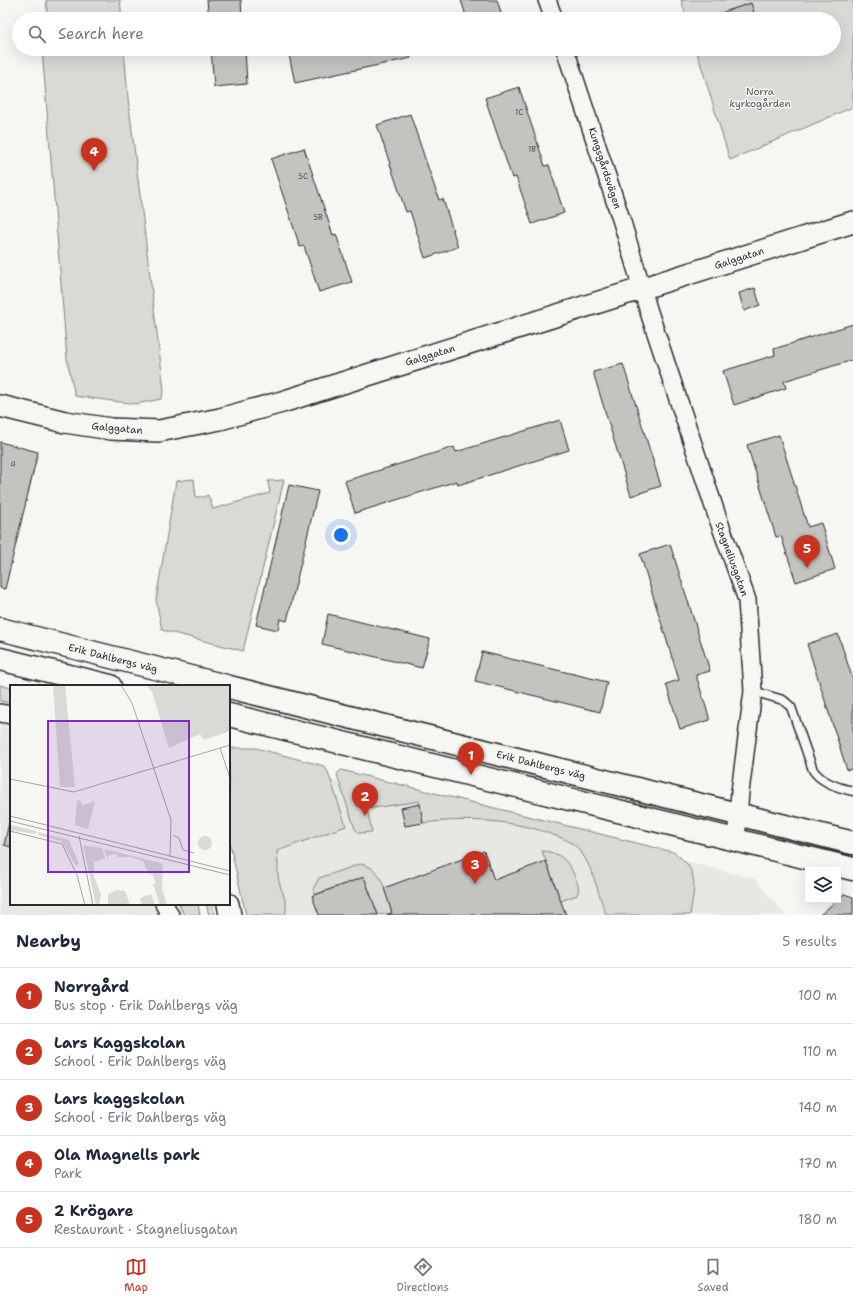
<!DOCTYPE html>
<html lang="en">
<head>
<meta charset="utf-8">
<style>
	body { margin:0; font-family:"Shantell Sans",sans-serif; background:#f2f2f3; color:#1f2937 }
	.controls { position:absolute; right:12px; bottom:12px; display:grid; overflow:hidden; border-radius:0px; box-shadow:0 4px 16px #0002 }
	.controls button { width:36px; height:36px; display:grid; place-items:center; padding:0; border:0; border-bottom:1px solid #e0e1e3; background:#fff; color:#1f2937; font:20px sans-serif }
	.you { position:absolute; left:341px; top:535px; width:14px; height:14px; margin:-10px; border:3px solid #fff; border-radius:50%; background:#1a73e8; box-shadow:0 0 0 6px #1a73e833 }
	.badge { display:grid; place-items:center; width:26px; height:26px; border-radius:50%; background:#c8321e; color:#fff; font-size:13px; font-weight:700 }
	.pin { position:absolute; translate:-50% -33px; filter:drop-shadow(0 1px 2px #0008) }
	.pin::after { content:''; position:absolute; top:21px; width:14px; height:12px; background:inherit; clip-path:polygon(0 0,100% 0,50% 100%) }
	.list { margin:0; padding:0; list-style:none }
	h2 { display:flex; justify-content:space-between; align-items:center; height:52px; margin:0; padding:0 16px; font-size:17px }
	h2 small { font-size:13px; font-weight:400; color:#747a83 }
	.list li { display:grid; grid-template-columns:26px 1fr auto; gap:12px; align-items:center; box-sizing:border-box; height:56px; padding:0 16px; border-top:1px solid #e0e1e3 }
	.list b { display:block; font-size:15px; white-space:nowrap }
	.list p { margin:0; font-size:13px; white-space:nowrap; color:#747a83 }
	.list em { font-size:13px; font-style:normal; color:#747a83 }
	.icon { flex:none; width:22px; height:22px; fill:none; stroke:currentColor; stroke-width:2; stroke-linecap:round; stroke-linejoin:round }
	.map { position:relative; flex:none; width:853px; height:915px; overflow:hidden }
	.search { position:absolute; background:#fff; box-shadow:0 4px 16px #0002; left:12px; right:12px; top:12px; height:44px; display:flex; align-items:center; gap:10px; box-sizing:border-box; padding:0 14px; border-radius:22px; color:#747a83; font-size:15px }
	.sheet { height:332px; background:#fff }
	nav { display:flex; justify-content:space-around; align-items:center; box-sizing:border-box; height:56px; border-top:1px solid #e0e1e3; background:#fff; font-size:11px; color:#747a83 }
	nav a { display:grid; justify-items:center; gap:2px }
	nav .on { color:#c8321e }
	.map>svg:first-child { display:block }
	.built { fill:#e7e7e3 }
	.green { fill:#d9d9d5; stroke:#828280 }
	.building { fill:#c3c3c0; stroke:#2b2b2b }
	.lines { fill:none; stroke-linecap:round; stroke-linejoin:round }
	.service-casing { stroke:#2b2b2b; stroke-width:11 }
	.minor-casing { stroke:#2b2b2b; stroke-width:20 }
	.tertiary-casing { stroke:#2b2b2b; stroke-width:24 }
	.secondary-casing { stroke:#2b2b2b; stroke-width:25 }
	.service { stroke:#f6f6f2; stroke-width:8 }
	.minor { stroke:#f6f6f2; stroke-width:17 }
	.tertiary { stroke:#f6f6f2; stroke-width:21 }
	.secondary { stroke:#f6f6f2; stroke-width:22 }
	.labels { text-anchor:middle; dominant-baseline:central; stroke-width:3; stroke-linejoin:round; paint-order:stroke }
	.number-label { font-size:8px; fill:#515150 }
	.park-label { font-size:10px; fill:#565656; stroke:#f6f6f2 }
	.street-label { font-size:10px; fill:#2b2b2b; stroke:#f6f6f2 }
	.inset-road { fill:none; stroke:#a5a5a2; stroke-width:1 }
	.view { fill:#7b2cbf; fill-opacity:0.15; stroke:#7b2cbf; stroke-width:2 }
	.inset-edge { fill:none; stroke:#2b2b2b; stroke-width:2 }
</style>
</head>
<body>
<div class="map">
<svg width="853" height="915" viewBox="0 0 853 915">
	<rect width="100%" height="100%" fill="#f6f6f2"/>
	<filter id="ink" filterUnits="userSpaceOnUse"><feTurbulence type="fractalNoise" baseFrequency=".025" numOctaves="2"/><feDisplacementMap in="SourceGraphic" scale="8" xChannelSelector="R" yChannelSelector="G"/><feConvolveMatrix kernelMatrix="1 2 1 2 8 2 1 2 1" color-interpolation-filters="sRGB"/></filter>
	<g filter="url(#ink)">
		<!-- built -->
		<path class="built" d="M0 690 11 693V904H196L198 915H0Z
			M229 767 301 773 642 850 755 879 785 915H264Z"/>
		<!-- green -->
		<path class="green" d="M46 0H120L122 19H48Z
			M681 0H853V107L730 160 696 49H834V19H687Z
			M42 49H124L128 98 164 390 161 399 136 404 75 396 67 359Z
			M194 479 196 497H204L208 495 213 509 270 493 268 481 284 480 243 651 162 630 156 600 176 481Z
			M0 685 11 688V703L0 701Z
			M229 748H256L324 766 328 772 346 826 277 851C278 859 278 867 278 876 279 889 290 902 285 915H246L229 840Z
			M341 770 673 852C701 870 694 887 690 915H606C599 896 593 868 581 852 576 844 565 839 556 836 513 819 468 818 423 823L419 801 367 809 372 832 359 833 355 829 338 778 337 774Z
			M542 851C561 852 570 863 576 880 578 885 580 889 577 895L561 901Z
			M360 864C383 866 386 895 392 913L378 915 364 877 314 895 313 889 319 878Z
			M179 904H198L200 915H184Z
			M206 904H212L215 915H209Z"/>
		<!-- building -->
		<path class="building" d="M207 0H241L242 19H209Z
			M461 0H497L503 19H467Z
			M751 3 756 19H703Z
			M211 49H245L247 84 214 87Z
			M295 49H409L411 58 295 83 288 50Z
			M519 87 545 166 549 165 564 213 532 224 516 177 512 178 485 98Z
			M410 114 439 200 443 199 458 247 425 258 410 211 406 212 377 125Z
			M304 148 333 235 336 234 352 282 319 292 304 246 300 247 271 159Z
			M755 288 760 305 744 311 739 293Z
			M853 324V360L784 381 786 388 734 405 723 371 775 355 774 349Z
			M623 364 661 486 631 496 593 372Z
			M560 420 569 450 458 485 457 481 355 513 345 481 454 447 456 452Z
			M779 435 808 527 821 523 835 569 796 582 781 536 776 537 747 445Z
			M0 442 38 452 5 589 0 588Z
			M289 485 318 491 287 621 280 619 278 630 256 625Z
			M670 544 710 671 696 675 710 720 680 729 666 684 679 680 640 554Z
			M328 614 430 639 422 668 322 644Z
			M838 634 853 680V769L847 770 807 644Z
			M482 652 607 682 600 712 475 681Z
			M420 804 423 823 405 826 401 808Z
			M11 814V847L4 845Z
			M484 851 494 880 546 861 566 915H387L392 913 384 888Z
			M364 877 378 915H319L312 896Z
			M844 894 853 897V915H820Z"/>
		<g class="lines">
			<defs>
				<path id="service" d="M753 691 783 700 791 707 813 770C821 782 839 788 853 791"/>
				<path id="minor" d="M547 0 554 19
					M565 49 622 222 649 312 716 513 747 600 753 691 740 792 736 839
					M0 713 11 715
					M164 904 170 915"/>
				<path id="tertiary" d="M0 406 65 422 111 429 159 431 220 419 282 402 853 222
					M228 904 230 915"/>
				<path id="secondary" d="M0 629 226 686
					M0 659 110 686
					M229 687 853 843
					M229 715 853 869"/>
			</defs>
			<!-- service casing -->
			<use href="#service" class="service-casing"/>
			<!-- minor casing -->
			<use href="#minor" class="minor-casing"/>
			<!-- tertiary casing -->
			<use href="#tertiary" class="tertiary-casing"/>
			<!-- secondary casing -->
			<use href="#secondary" class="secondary-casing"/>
			<!-- service -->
			<use href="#service" class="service"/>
			<!-- minor -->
			<use href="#minor" class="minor"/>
			<!-- tertiary -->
			<use href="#tertiary" class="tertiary"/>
			<!-- secondary -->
			<use href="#secondary" class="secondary"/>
		</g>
	</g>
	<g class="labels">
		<!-- number labels -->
		<g class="number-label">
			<text x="519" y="112">1C</text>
			<text x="532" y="149">1B</text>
			<text x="303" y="176">5C</text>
			<text x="318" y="217">5B</text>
			<text x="13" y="464">4</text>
		</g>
		<!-- park labels -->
		<g class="park-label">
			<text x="760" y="91">Norra<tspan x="760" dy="12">kyrkogården</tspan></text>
		</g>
		<!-- street labels -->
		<g class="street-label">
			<text transform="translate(605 168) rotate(72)">Kungsgårdsvägen</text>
			<text transform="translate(739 258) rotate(-18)">Galggatan</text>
			<text transform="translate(430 355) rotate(-17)">Galggatan</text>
			<text transform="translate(117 428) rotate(5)">Galggatan</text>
			<text transform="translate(732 559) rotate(70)">Stagneliusgatan</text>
			<text transform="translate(113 658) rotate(14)">Erik Dahlbergs väg</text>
			<text transform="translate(541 765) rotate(14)">Erik Dahlbergs väg</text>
		</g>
	</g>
	<!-- overview -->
	<g transform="translate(10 685)">
		<rect width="220" height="220" fill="#f6f6f2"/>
		<path d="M43 0H55L65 102H50ZM136 0H220V46L194 55 190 49 159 63 142 7ZM70 115 73 120 85 116 78 144 65 140 67 116ZM0 140 26 146V149L0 145ZM28 147 59 155 69 179 66 181 51 156 28 150ZM188 158a7 7 0 1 1 14 0a7 7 0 1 1-14 0ZM73 160 92 163 95 173 84 177V191L91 210 89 220H86ZM94 164 151 178 153 182 152 203 157 220H150L143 199 146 198 142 189 139 190 133 176 120 172H108L107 169 99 170 98 174ZM107 205 115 206 120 220H98V209ZM141 209 145 220H132L130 213Z" fill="#d9d9d5"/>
		<path class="inset-road" d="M111 0 122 18 161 135 160 172M210 63 220 93M0 94 64 107 220 60M0 131 220 186M0 136 220 190M0 146 52 159 67 190 75 220M163 150 169 153 173 165 184 168M69 151 83 220"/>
		<path class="view" d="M38 36H179V187H38Z"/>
		<rect width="220" height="220" class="inset-edge"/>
	</g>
</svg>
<div class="controls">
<button><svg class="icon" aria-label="layers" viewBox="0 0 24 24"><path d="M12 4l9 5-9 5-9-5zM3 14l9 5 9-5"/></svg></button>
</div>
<div class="you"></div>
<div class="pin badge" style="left:471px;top:775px">1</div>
<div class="pin badge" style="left:365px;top:816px">2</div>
<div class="pin badge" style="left:475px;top:884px">3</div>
<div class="pin badge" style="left:94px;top:171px">4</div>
<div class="pin badge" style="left:807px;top:568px">5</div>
<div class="search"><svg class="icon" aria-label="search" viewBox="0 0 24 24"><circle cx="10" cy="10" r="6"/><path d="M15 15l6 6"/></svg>Search here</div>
</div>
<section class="sheet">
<h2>Nearby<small>5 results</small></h2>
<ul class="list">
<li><span class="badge">1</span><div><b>Norrgård</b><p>Bus stop · Erik Dahlbergs väg</p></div><em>100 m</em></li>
<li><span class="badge">2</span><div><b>Lars Kaggskolan</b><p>School · Erik Dahlbergs väg</p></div><em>110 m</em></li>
<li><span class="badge">3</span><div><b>Lars kaggskolan</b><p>School · Erik Dahlbergs väg</p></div><em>140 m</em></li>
<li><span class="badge">4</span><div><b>Ola Magnells park</b><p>Park</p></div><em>170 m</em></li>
<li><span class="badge">5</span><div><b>2 Krögare</b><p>Restaurant · Stagneliusgatan</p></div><em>180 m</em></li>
</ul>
</section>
<nav>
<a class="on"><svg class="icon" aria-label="map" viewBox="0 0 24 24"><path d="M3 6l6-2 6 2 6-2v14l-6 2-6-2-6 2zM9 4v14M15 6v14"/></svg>Map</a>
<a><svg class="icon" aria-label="directions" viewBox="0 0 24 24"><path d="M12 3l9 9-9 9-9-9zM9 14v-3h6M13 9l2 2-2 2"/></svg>Directions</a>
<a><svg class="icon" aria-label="saved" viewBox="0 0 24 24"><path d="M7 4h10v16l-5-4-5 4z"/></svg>Saved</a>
</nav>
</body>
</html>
